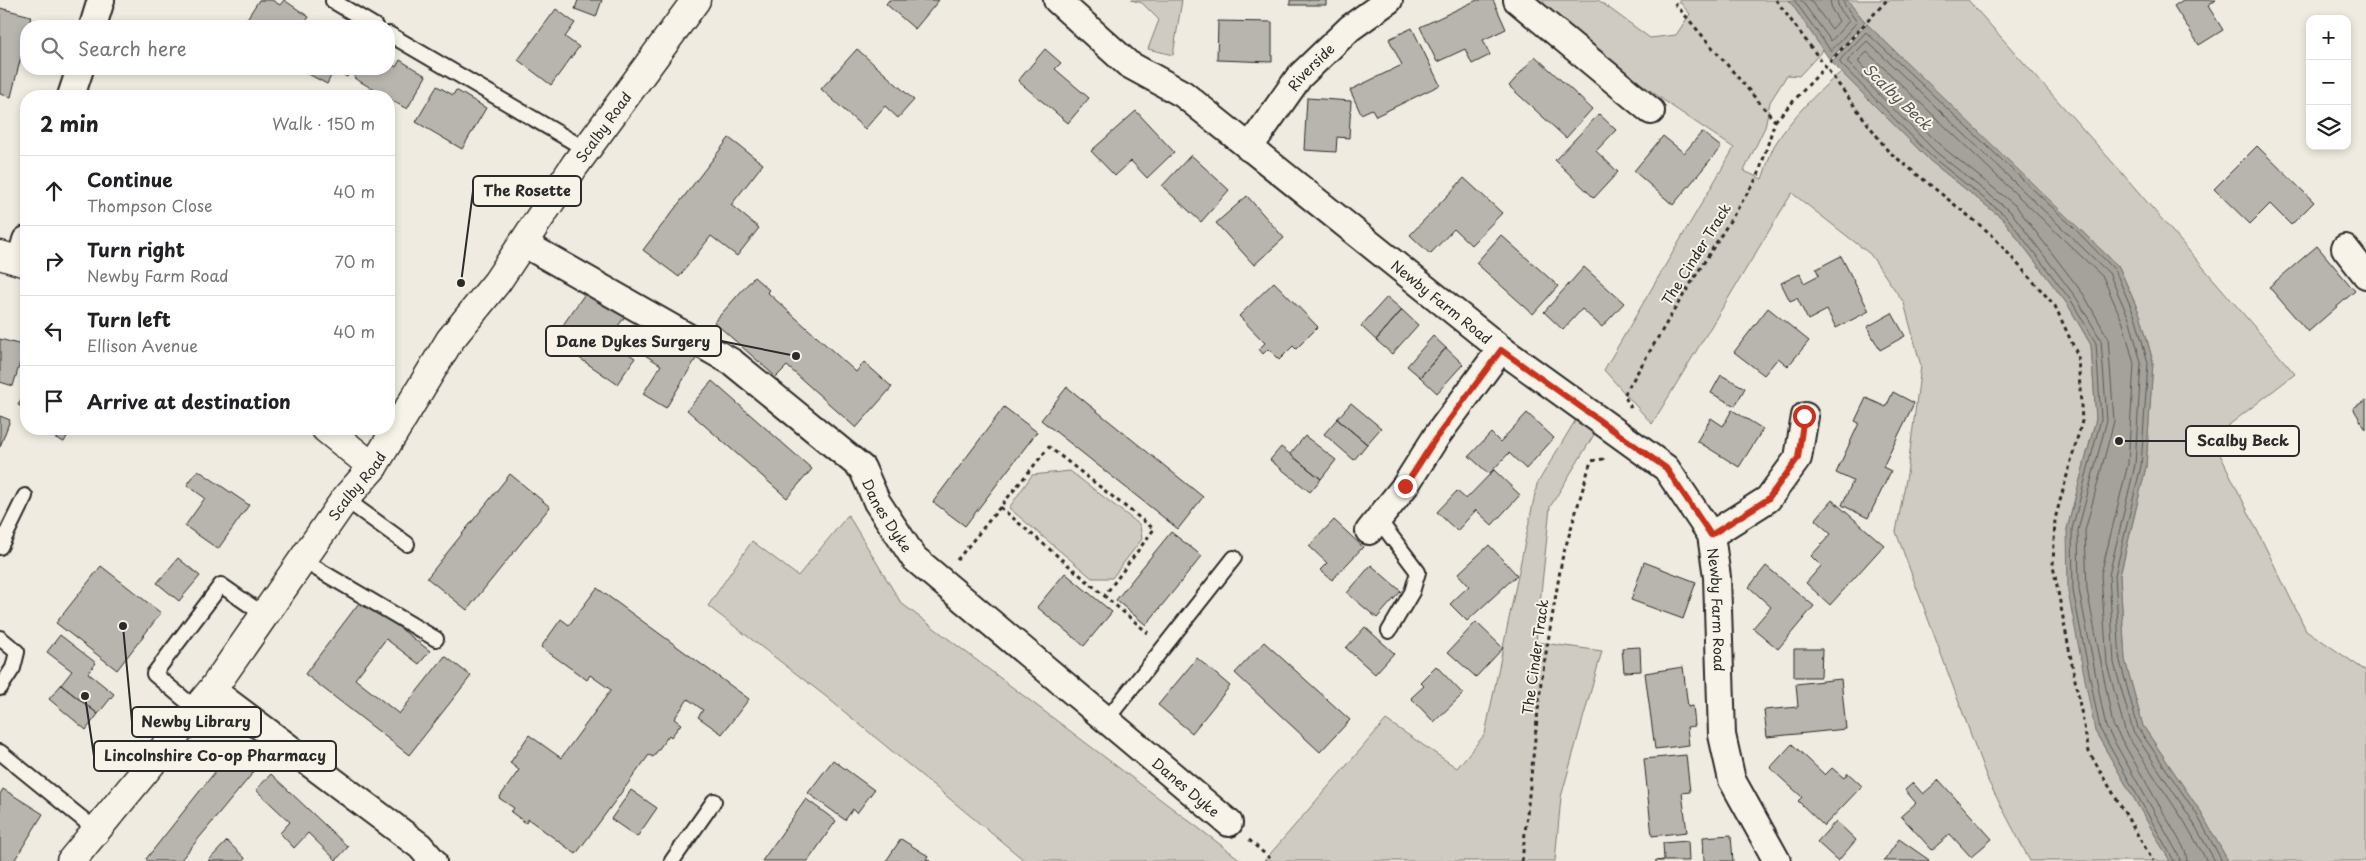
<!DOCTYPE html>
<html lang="en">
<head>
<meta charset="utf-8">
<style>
	body { margin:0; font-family:"Playpen Sans",sans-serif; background:#f6f6f6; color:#202124 }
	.controls { position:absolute; right:15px; top:15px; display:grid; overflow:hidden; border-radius:10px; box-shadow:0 2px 8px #0003 }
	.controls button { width:45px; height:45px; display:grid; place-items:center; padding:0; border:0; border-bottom:1px solid #e0e0e0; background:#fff; color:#202124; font:25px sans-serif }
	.stop { position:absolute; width:15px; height:15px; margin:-11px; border:4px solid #c8321e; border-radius:50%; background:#fff }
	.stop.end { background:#c8321e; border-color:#fff; box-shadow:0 1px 5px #0008 }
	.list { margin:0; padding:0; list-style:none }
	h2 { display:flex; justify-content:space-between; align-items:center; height:65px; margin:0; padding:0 20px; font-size:21px }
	h2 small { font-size:16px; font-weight:400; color:#757577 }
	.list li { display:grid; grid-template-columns:32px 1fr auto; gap:15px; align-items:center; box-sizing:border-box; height:70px; padding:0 20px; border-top:1px solid #e0e0e0 }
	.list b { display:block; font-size:19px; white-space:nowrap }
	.list p { margin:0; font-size:16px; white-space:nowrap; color:#757577 }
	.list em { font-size:16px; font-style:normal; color:#757577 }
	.icon { flex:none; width:28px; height:28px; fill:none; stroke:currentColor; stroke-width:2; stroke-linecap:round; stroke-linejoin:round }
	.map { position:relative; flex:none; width:2366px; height:861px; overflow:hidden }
	.search { position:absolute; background:#fff; box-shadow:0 2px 8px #0003; left:20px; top:20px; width:375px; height:55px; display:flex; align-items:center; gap:12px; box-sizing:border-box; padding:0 18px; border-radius:20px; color:#757577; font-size:19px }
	.panel { position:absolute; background:#fff; box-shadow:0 2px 8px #0003; left:20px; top:90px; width:375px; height:345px; border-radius:20px }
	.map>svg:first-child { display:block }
	.green { fill:#cfcbc2; stroke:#7d7b76 }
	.water { fill:#a4a29a; stroke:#74726e }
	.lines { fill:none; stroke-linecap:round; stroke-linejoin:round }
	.shore { stroke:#5b5b57; stroke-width:1 }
	.building { fill:#b8b5ae; stroke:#2b2b2b }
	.lane-casing { stroke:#2b2b2b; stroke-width:18 }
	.street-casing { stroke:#2b2b2b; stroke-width:30 }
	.secondary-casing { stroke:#2b2b2b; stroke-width:31 }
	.highway-casing { stroke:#2b2b2b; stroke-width:31 }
	.path { stroke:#2b2b2b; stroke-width:3; stroke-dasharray:4 4; stroke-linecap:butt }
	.lane { stroke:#f7f3e8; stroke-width:14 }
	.street { stroke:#f7f3e8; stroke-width:26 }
	.secondary { stroke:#f7f3e8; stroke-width:28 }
	.highway { stroke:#f7f3e8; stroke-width:28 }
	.path-bridge { stroke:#2b2b2b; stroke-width:3; stroke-dasharray:4 4; stroke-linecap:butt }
	.route { stroke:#c8321e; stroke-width:6 }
	.labels { text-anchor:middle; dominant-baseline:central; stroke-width:4; stroke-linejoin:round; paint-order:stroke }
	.street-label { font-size:14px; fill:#2b2b2b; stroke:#f7f3e8 }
	.water-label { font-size:15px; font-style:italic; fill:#555552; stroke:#f7f3e8 }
	.leader { fill:none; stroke:#2b2b2b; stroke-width:2 }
	.callout-dot { fill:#2b2b2b; stroke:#f7f3e8; stroke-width:2 }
	.callout { fill:#f7f3e8; stroke:#2b2b2b; stroke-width:2 }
	.callout-label { font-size:15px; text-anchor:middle; font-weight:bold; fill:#2b2b2b }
</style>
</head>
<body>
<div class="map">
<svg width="2366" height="861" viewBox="0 0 2366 861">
	<rect width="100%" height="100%" fill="#efebe0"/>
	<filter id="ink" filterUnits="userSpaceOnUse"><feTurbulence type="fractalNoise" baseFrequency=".02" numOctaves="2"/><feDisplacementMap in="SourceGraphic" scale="10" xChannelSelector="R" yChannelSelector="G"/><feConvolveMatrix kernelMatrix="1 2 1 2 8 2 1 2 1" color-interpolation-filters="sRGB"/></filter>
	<g filter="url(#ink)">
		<!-- green -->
		<path class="green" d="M1131 0H1182L1173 55 1148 49 1159 20 1142 3Z
			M1527 0H1598L1650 38 1676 35 1690 14 1678 0H1789L1823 50 1799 76 1787 75 1770 102 1765 127 1744 171 1762 179C1766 169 1769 156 1774 146 1791 118 1816 93 1841 72L1929 160 2003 219 2068 305 2091 345 2096 419 2067 529 2095 731 2170 861H2030L1988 781 1896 532 1907 474 1921 366 1904 303 1870 254 1792 193 1652 424 1604 370 1734 148 1673 107Z
			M1847 0H1968L2122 173 2295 374 2212 438 2306 630 2366 671V861H2228L2200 811 2143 726 2125 660 2120 576 2146 467 2153 362 2141 317 2119 267 1953 109 1867 24Z
			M1575 421 1595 433 1550 507 1536 642 1602 651 1561 797 1555 861H1264L1386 720 1457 768 1485 734 1537 484Z
			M1070 471 1140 525 1142 539 1112 578H1092L1009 508 1032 475Z
			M848 515 901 603 1242 861H1025L824 695 708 606 752 541 798 576Z"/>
		<!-- water -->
		<path class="water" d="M1789 0H1847L1865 22 1830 60Z
			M1867 24 2119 267 2141 317 2153 362 2146 467 2120 575 2125 660 2143 726 2200 811 2228 861H2170L2095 731 2068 592 2067 529 2096 419 2091 345 2068 305 2003 219 1929 160 1831 62Z"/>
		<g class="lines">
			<!-- shore -->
			<path class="shore" d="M1794 0 1831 51 1857 22 1844 4V0
				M1801 0 1831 41 1849 21 1839 8 1837 0
				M1810 0 1832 29 1839 21 1832 10 1830 0
				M2174 861 2100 729 2073 591 2072 529 2101 419 2096 343 2072 302 2006 216 1932 157 1840 63V60L1866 32 2071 225 2115 270 2136 319 2148 363 2141 466 2115 575 2120 661 2138 728 2196 813 2222 861
				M2180 861 2178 854 2106 727 2079 590 2078 530 2107 420 2101 340 2077 299 2011 212 1936 152 1848 63V60L1867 41 2109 273 2130 321 2141 363 2135 465 2109 575 2114 663 2133 731 2190 817 2215 861
				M2187 861 2185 850 2113 725 2087 590 2085 531 2114 421 2108 338 2084 295 2016 206 1941 146 1859 63V60L1867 52 2103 277 2123 323 2134 364 2128 464 2101 574 2107 664 2126 734 2184 821 2207 861"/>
		</g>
		<!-- building -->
		<path class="building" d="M259 0H272L280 5 284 0 309 17 303 26H255L246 20Z
			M578 0H602L596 17 575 9Z
			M889 0H939L915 29 886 4Z
			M1290 0H1326V5H1290Z
			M1477 0H1493L1506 29 1483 40 1490 55 1472 64 1465 49 1437 62 1420 27Z
			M2183 0H2216L2208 6 2223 30 2199 45 2174 6Z
			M0 8 31 16 29 26H26V36L11 97 0 94Z
			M556 9 575 23 565 37 579 47 551 85 518 60Z
			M1218 21 1272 22V62L1217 60Z
			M1412 28 1440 85 1376 116 1372 109 1361 114 1350 90 1402 65 1389 39Z
			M857 49 914 100 898 118 885 106 865 129 821 89Z
			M1045 49 1061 63 1055 69 1089 98 1068 123 1018 81Z
			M1535 56 1592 109 1566 138 1509 86Z
			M400 60 426 76 407 109 389 99V96H385L354 78 359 69H389V62L396 67Z
			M299 69H351L347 77 334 70 327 84Z
			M437 86 453 95 456 90 486 108 462 149 416 122Z
			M1307 98 1351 101 1349 138 1337 137 1336 152 1304 150Z
			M1136 111 1174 152 1147 178 1131 161 1115 176 1091 151Z
			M1599 114 1616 130 1596 151 1618 172 1594 198 1555 160Z
			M1702 132 1721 147 1673 205 1634 171 1663 136 1684 153Z
			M729 138 763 164 731 205 759 228 737 256 711 236 679 277 643 250Z
			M2257 146 2314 202 2291 225 2270 204 2250 224 2214 189Z
			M1191 155 1229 190 1201 222 1162 186Z
			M1464 178 1502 213 1471 245 1454 229 1430 254 1410 235Z
			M1247 196 1284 238 1254 265 1216 223Z
			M1501 235 1558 286 1533 314 1476 263Z
			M2317 246 2355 291 2308 332 2269 287Z
			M1841 256 1869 311 1836 328 1827 310 1808 320 1797 298 1790 301 1781 283 1800 274 1804 283 1819 275 1816 269Z
			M1584 267 1624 303 1602 327 1582 309 1563 330 1544 312Z
			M754 277 769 290 767 292 856 372 864 362 892 387 856 428 787 366 776 377 714 322Z
			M1274 282 1318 327 1296 349 1293 346 1279 360 1268 349 1263 354 1259 349 1265 343 1239 316Z
			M589 288 626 315 608 340 635 358 617 384 575 355 580 348 558 332Z
			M1387 297 1402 310 1376 340 1361 326Z
			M1768 308 1809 341 1788 366 1778 358 1764 375 1734 352Z
			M1402 310 1418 325 1392 354 1376 340Z
			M1892 313 1905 336 1880 350 1867 327Z
			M649 328 697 357 666 408 643 394 661 365 635 349Z
			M1433 336 1446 348 1420 377 1407 366Z
			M0 339 25 346 13 386 0 382Z
			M1446 348 1463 364 1437 393 1420 377Z
			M1721 375 1745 388 1735 406 1711 393Z
			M712 381 812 469 787 498 687 410Z
			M1067 387 1203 497 1178 529 1041 420Z
			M26 389V409L18 405Z
			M1893 392 1914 403 1883 467 1891 471 1868 518 1842 505 1853 481 1836 473 1859 423 1855 421 1866 398 1886 407Z
			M2366 400V430L2353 408Z
			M1351 403 1381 428 1367 444 1337 419Z
			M1004 407 1037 432 965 526 933 502Z
			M1732 410 1763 429 1739 467 1697 441 1711 418 1723 426Z
			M1527 413 1554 438 1526 469 1509 453 1489 474 1469 456 1491 433 1500 442Z
			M0 416 10 420 0 447Z
			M1337 419 1367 444 1354 460 1324 434Z
			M37 429H71L64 442Z
			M1305 436 1336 460 1321 479 1290 454Z
			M1281 447 1321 479 1310 492 1270 460Z
			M198 470 249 505 218 549 185 526 205 498 187 485Z
			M1494 470 1520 495 1492 525 1476 510 1457 531 1437 512 1457 491 1466 499Z
			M510 474 550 507 467 610 427 578Z
			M1832 500 1884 545 1830 605 1806 583 1821 566 1811 556 1831 534 1815 520Z
			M1334 520 1363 547 1332 580 1320 570 1327 563 1309 546Z
			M1171 532 1202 556 1146 625 1116 600Z
			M1489 545 1517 575 1467 621 1450 604 1469 586 1458 574Z
			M178 558 200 576 179 601 157 583Z
			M1644 562 1696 582 1683 619 1631 600Z
			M1371 565 1401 591 1377 618 1347 593Z
			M101 566 161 613 117 670 56 623Z
			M1766 566 1814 606 1778 649 1753 628 1771 607 1749 587Z
			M1065 573 1112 612 1084 646 1037 607Z
			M597 588 749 699 722 734 698 717 703 710 688 699 674 719 681 724 671 737 669 735 653 757 649 755 576 854 528 819 526 823 511 812 514 808 499 798 519 770 510 763 529 735 561 758 611 690 590 675 587 680 541 647 561 619 569 625Z
			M362 599 430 651 419 664 386 639 355 679 399 714 445 656 471 676 409 755 305 674Z
			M1476 622 1503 648 1476 677 1448 652Z
			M1365 627 1394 653 1375 674 1346 648Z
			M60 635 96 663 88 673 114 694 98 714 61 685 72 671 47 652Z
			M1264 642 1350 720 1320 752 1235 673Z
			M1640 647 1641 671 1624 672 1622 648Z
			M1794 649H1822L1821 677H1794Z
			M1197 658 1230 686 1192 733 1158 705Z
			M1436 666 1463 694 1434 722 1411 698 1424 686 1420 682Z
			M1683 667 1688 707 1693 706 1695 726 1687 727 1689 745 1655 749 1645 673Z
			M1841 679 1846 729 1767 737 1764 710 1798 707 1796 684Z
			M61 685 98 714 86 730 49 699Z
			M1792 744 1825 775 1832 768 1844 778 1848 773 1862 786 1824 826 1798 801 1802 797 1770 768Z
			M234 748 257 768 180 861H148L146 859Z
			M1686 755 1690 792 1682 793 1687 832 1652 836 1644 759Z
			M833 760 874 790 857 813 853 809 845 820 808 793Z
			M271 774 348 847 336 860 308 833 294 848 280 833 290 822 256 790Z
			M1939 780 1992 839 1971 857 1950 834 1932 850 1901 816 1916 803 1905 790 1913 783 1923 794Z
			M3 789 43 814 14 861H0V794Z
			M631 790 657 808 637 837 611 819Z
			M806 799 836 821 808 861H762Z
			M1836 821 1856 840 1838 861 1817 842Z
			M1731 835 1733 861H1704L1703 837Z
			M901 839 928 856 926 859 930 861H886Z
			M1899 839 1929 860 1928 861H1884Z
			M227 841 245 858 243 861H208Z
			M1688 841 1689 861H1655L1664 860 1663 843Z"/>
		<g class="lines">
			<defs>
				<path id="lane" d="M333 1 375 26
					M389 34 587 150
					M345 499 407 544
					M1378 519 1418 572 1412 592 1389 631
					M0 547 25 496
					M302 560 436 639
					M0 638 17 652 13 668 0 688
					M196 709 154 674 221 585 264 615
					M1107 719 1234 558
					M0 752 95 829
					M672 861 714 801"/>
				<g id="street">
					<path id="s1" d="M1057 0 1128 64 1183 94 1501 349 1666 468 1711 535 1717 577 1722 735 1732 780 1777 861"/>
					<path d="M1517 0 1651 111"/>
					<path d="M93 26 101 0"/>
					<path d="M71 96 80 69"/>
					<path id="s2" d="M1249 148 1299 77 1350 28 1389 0"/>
					<path id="s3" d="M523 243 732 362 862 468 877 502 914 558 1229 823"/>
					<path d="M2345 248 2366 275"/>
					<path d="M20 261 26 240"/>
					<path d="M1369 531 1405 486 1436 437 1501 349"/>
					<path d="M1711 535 1768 499 1798 458 1805 416"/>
					<path d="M212 690 420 846 433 861"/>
				</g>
				<path id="secondary" d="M0 255 26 263
					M326 429 373 467"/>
				<g id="highway">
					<path id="s4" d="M71 861 212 690 345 499 373 467 450 340 497 282 575 165 696 0"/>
				</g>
			</defs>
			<!-- lane casing -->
			<use href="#lane" class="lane-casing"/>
			<!-- street casing -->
			<use href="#street" class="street-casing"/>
			<!-- secondary casing -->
			<use href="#secondary" class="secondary-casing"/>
			<!-- highway casing -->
			<use href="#highway" class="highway-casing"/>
			<!-- path -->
			<path class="path" d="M1776 0 1888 151 1991 234 2055 306 2078 356 2082 421 2055 519 2053 566 2089 752 2153 861
				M1631 408 1624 395 1676 307 1758 176 1775 121 1672 0
				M1000 507 1148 633
				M957 560 1049 447 1154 529 1105 595
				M1249 840 1273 861
				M1522 861 1541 682 1562 559 1591 461 1603 459V457"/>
			<!-- lane -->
			<use href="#lane" class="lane"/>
			<!-- street -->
			<use href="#street" class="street"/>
			<!-- secondary -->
			<use href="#secondary" class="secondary"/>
			<!-- highway -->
			<use href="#highway" class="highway"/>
			<!-- path-bridge -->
			<path class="path-bridge" d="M1775 121 1887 0"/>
		</g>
	</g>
	<g class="lines" filter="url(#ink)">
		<!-- route -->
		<path class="route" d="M1405 486 1436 438 1501 350 1666 468 1711 535 1768 499 1798 458 1804 416"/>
	</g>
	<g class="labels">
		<!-- street labels -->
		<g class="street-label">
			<text stroke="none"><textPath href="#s2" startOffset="102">Riverside</textPath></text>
			<text stroke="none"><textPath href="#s4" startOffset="908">Scalby Road</textPath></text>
			<text transform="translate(1696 254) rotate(-58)">The Cinder Track</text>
			<text stroke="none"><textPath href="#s1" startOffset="490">Newby Farm Road</textPath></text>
			<text stroke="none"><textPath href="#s4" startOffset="472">Scalby Road</textPath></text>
			<text stroke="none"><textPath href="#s3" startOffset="462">Danes Dyke</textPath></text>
			<text stroke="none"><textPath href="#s1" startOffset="925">Newby Farm Road</textPath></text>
			<text transform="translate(1535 657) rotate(-82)">The Cinder Track</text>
			<text stroke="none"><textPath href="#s3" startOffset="868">Danes Dyke</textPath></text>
		</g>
		<!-- water labels -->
		<g class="water-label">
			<text transform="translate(1898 96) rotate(44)">Scalby Beck</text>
		</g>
	</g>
	<!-- callouts -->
	<path class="leader" d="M461 283L473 191M796 356L721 341M2119 441L2186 441M123 626L132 722M85 696L94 756"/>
	<g class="callout-dot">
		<circle cx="461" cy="283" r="5"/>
		<circle cx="796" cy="356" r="5"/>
		<circle cx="2119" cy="441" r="5"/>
		<circle cx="123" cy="626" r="5"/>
		<circle cx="85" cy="696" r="5"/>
	</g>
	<g class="callout">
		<rect x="473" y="176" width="108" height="30" rx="5"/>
		<rect x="546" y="326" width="175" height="30" rx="5"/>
		<rect x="2186" y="426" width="113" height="30" rx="5"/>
		<rect x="132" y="707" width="129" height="30" rx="5"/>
		<rect x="94" y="741" width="242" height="30" rx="5"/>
	</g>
	<g class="callout-label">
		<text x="527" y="196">The Rosette</text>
		<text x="633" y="347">Dane Dykes Surgery</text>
		<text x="2243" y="446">Scalby Beck</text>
		<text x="196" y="727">Newby Library</text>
		<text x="215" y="761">Lincolnshire Co-op Pharmacy</text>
	</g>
</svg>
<div class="controls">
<button>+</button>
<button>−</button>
<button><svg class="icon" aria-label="layers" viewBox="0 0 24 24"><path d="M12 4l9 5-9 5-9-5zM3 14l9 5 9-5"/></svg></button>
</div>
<div class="stop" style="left:1804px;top:416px"></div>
<div class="stop end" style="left:1405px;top:486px"></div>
<div class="search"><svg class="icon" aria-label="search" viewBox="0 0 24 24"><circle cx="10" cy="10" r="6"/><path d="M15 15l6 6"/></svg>Search here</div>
<section class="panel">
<h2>2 min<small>Walk · 150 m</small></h2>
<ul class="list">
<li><svg class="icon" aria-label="ahead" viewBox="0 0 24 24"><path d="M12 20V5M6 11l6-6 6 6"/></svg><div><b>Continue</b><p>Thompson Close</p></div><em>40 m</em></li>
<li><svg class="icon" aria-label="right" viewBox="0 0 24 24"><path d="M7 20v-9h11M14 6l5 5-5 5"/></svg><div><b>Turn right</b><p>Newby Farm Road</p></div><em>70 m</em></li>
<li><svg class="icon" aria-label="left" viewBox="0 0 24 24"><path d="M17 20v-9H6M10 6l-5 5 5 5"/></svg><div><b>Turn left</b><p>Ellison Avenue</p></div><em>40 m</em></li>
<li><svg class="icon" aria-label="arrive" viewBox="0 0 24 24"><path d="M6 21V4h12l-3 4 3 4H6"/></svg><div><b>Arrive at destination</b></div></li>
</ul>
</section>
</div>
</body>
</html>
